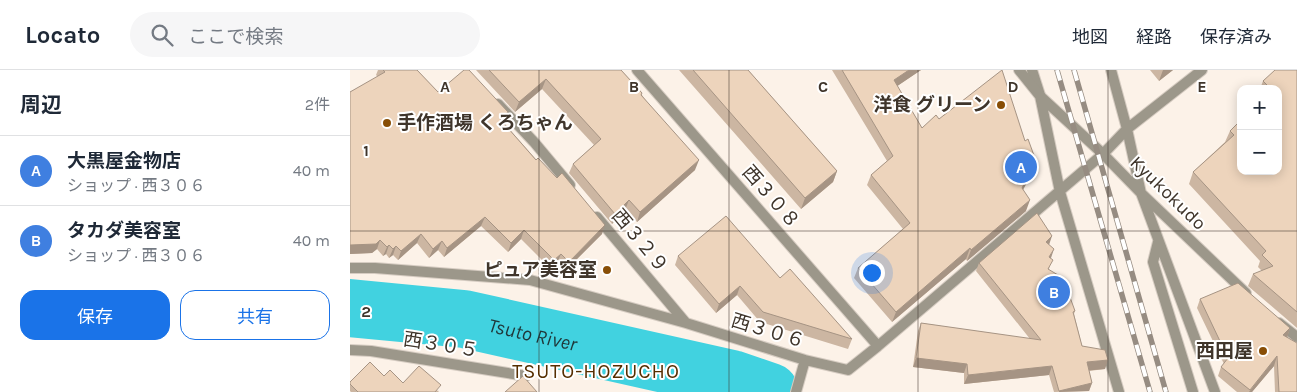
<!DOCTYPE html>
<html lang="ja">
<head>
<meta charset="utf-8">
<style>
	body { margin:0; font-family:Karla,"Noto Sans JP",sans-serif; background:#f6f6f7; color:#1f2937 }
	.controls { position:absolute; right:15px; top:15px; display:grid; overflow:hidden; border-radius:10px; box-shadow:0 2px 12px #0003 }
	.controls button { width:45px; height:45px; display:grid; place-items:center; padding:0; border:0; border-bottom:1px solid #e0e1e3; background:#fff; color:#1f2937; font:25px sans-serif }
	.you { position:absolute; left:521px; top:202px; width:18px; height:18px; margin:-12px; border:4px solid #fff; border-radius:50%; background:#1a73e8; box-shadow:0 0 0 8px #1a73e833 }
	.badge { display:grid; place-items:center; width:32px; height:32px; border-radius:50%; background:#1a73e8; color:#fff; font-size:16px; font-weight:700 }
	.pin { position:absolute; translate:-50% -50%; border:2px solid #fff; box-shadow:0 1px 5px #0006 }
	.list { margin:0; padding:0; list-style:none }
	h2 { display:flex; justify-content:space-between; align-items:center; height:65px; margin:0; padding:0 20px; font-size:21px }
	h2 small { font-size:16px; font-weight:400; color:#747a83 }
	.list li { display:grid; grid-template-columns:32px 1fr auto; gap:15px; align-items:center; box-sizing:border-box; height:70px; padding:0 20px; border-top:1px solid #e0e1e3 }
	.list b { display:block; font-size:19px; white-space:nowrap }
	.list p { margin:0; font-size:16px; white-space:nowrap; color:#747a83 }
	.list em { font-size:16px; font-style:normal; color:#747a83 }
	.actions { display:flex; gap:10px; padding:15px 20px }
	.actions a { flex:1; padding:11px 0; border:1px solid #1a73e8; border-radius:15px; text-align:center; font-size:18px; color:#1a73e8 }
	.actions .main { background:#1a73e8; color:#fff }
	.icon { flex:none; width:28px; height:28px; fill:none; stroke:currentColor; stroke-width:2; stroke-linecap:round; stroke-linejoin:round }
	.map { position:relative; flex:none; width:947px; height:322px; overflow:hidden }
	header { display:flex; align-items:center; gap:30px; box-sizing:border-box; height:70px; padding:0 25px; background:#fff; border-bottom:1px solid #e0e1e3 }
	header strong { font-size:24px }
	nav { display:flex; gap:28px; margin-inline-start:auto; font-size:18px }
	.search { width:350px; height:45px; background:#f6f6f7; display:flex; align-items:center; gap:12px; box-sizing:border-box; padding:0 18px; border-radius:28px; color:#747a83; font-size:19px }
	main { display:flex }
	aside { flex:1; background:#fff }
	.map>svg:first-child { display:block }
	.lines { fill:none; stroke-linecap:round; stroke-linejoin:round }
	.river { stroke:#41d2e0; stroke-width:58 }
	.pedestrian-casing { stroke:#d6ccc2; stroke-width:12 }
	.minor-casing { stroke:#d6ccc2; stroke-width:12 }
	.pedestrian { stroke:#9c978a; stroke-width:10 }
	.minor { stroke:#9c978a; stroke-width:10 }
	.rail-casing { stroke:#968c82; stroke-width:5.5 }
	.rail { stroke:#fff; stroke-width:4; stroke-dasharray:11; stroke-linecap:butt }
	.wall { fill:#ccb6a2 }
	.shaded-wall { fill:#a69484 }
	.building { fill:#edd4bc; stroke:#a69484 }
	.grid { fill:none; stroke:#3f352b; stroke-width:1; stroke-opacity:0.55 }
	.poi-dot { fill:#884e06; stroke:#fff; stroke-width:2 }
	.labels { text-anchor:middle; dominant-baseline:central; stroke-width:4; stroke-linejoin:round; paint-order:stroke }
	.poi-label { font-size:19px; font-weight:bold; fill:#3f352b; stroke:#fff; text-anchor:end }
	.street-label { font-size:19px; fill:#3f352b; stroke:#fff }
	.water-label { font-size:20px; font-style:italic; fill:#1f3739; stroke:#fff }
	.neighbourhood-label { font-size:20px; letter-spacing:1px; fill:#562e00; stroke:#fff }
	.grid-label { font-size:16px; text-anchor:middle; font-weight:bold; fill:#3f352b; stroke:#fff; stroke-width:4; stroke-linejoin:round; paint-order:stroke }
</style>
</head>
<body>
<header>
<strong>Locato</strong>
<div class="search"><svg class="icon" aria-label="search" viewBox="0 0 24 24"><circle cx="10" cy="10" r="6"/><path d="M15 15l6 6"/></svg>ここで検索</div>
<nav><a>地図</a><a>経路</a><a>保存済み</a></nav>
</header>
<main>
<aside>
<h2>周辺<small>2件</small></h2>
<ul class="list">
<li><span class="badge" style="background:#3f7fe0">A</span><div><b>大黒屋金物店</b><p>ショップ · 西３０６</p></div><em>40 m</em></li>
<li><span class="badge" style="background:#3f7fe0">B</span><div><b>タカダ美容室</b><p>ショップ · 西３０６</p></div><em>40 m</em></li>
</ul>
<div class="actions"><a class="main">保存</a><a>共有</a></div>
</aside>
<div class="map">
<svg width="947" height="322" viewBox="0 0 947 322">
	<rect width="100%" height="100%" fill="#fcf2e8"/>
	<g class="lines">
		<!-- river -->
		<path class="river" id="s1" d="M0 238 114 249 382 309 420 322"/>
		<defs>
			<path id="pedestrian" d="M682 0 690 25
				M0 280 21 281 176 306"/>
			<path id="minor" d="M287 0 528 276
				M669 0 690 26 753 84 791 123 896 223
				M761 0 777 59 791 123 865 322
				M690 26 710 122 769 322
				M148 34 184 72 220 115
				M247 147 336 253
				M808 172 803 192 843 322
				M0 198H25L180 210 336 253 455 290 498 300 528 276 753 84 777 59 852 0
				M929 253 947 267
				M446 322 455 290"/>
		</defs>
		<!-- pedestrian casing -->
		<use href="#pedestrian" class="pedestrian-casing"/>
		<!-- minor casing -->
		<use href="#minor" class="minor-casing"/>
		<!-- pedestrian -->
		<use href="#pedestrian" class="pedestrian"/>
		<!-- minor -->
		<use href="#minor" class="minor"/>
		<defs>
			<path id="rail" d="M707 0 800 322
				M724 0 816 322"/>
		</defs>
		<!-- rail casing -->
		<use href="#rail" class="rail-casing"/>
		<!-- rail -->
		<use href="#rail" class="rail"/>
	</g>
	<!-- wall -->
	<path class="wall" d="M28 0H67L88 22 155 51 153 52 252 164 215 201 207 193 201 199 171 169 158 182 131 156 94 187 88 180 79 188 67 173 48 190 43 185 39 188 36 184 33 186 27 179 22 183 0 184V22L28 7 26 5Z
		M126 0H271L292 23V25L345 100 287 152 275 140 262 154 219 103 223 94 244 75 192 19 165 42Z
		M329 0H398L487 101 483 112 451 139Z
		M482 0H571L547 16 572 58 589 49 683 101 673 120 676 141 617 191 616 189 542 252 504 208 508 198 553 159 517 115 521 105 537 91Z
		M800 0H823L809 11Z
		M947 0V258L898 216 903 204 912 201 908 197 910 191 839 114 843 102 875 72 880 61 928 19H910L913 11Z
		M699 174 701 189 699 199 725 241 724 244 732 276 755 299 739 301 742 313 739 321 704 322 699 305 614 314V303L563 297 568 261 571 253 680 269 626 201 629 193Z
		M328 186 430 208 502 269 498 279 410 252 387 225 366 243 325 195Z
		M850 229 940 258 937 267 947 322H925L924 296 902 322H887L868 306 871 297 874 294 847 238Z
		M34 306 53 313 89 321 88 322H1L0 321V312Z"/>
	<!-- shaded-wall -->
	<path class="shaded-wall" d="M559 0H571L540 21 544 10Z
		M813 0H823L809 11Z
		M196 9 192 19 165 42 169 32Z
		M158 42 155 51 147 58 150 49Z
		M349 90 345 100 287 152 290 142Z
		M686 91 683 101 668 129 672 118Z
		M487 101 483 112 451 139 455 128Z
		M279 130 275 140 262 154 265 144Z
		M680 130 676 141 617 191 621 180Z
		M135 147 131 156 94 187 97 178Z
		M255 155 252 164 215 201 219 192Z
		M174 160 171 169 158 182 161 173Z
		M71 164 67 173 48 190 51 181Z
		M702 166 699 175 696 172Z
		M30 170 27 179 22 183 0 184V175Z
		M92 171 88 180 79 188 83 179Z
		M39 175 36 184 33 186 37 177Z
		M46 176 43 185 39 188 43 179Z
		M620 178 616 189 542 252 546 242Z
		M704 179 701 188 695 196 699 187Z
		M211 184 207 193 201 199 204 190Z
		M390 216 387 225 366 243 369 234Z
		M940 258 937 268 933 265Z
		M927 286 924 296 902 322H899Z
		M566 288 617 294 614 303 563 297Z
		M758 290 755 299 733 301 737 292Z
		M702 296 699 305 614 314 618 305Z
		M742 313 739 321 709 322V321Z"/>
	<!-- building -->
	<path class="building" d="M33 0H67L88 22 114 0H119L158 42 150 49 186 90 188 88 207 108 212 103 255 155 219 192 211 184 204 190 174 160 161 173 135 147 97 178 92 171 83 179 71 164 51 181 46 176 43 179 39 175 37 177 30 170 26 174 0 175V22L35 2Z
		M139 0H271L292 23 291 25 349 90 290 142 279 130 265 144 223 94 251 69 196 9 169 32Z
		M343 0H398L487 101 455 128Z
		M492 0H559L544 10 572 58 586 45 589 49 652 0 675 71 678 69 686 91 672 118 680 130 621 180 620 178 546 242 508 198 560 153 521 105 543 86Z
		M925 0H947V242L903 204 923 196 912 185 916 181 843 102 884 65 880 61 891 50V101H928V19H921L913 11Z
		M687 143 702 166 696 172 704 179 699 187 703 190 698 199 713 208 725 241 723 242 732 276 755 280 758 290 737 292 742 313 709 321 702 296 618 305 617 294 566 288 571 253 691 270 629 193Z
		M376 146 430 208 440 199 502 269 413 242 390 216 369 234 328 186Z
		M888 213 940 258 933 265 947 273V322H929L927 286 900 320 871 297 878 288 850 229Z
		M20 292 34 306 40 300 53 313 69 296 91 315 85 322H8L0 314V312Z
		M173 306 187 322H155Z"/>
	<!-- grid -->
	<path class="grid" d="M189 0V322M379 0V322M568 0V322M758 0V322M0 161H947"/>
	<!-- markers -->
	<g class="poi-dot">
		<circle cx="651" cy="35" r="5"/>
		<circle cx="37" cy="53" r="5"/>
		<circle cx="257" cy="200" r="5"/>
		<circle cx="913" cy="281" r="5"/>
	</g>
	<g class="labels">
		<!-- poi labels -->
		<g class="poi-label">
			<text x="641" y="35">洋食 グリーン</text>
			<text x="47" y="53" text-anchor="start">手作酒場 くろちゃん</text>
			<text x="247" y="200">ピュア美容室</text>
			<text x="903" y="281">西田屋</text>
		</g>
		<!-- street labels -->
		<g class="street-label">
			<text transform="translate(818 123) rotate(44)">Kyukokudo</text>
			<text transform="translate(421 127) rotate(49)">西３０８</text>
			<text transform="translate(290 171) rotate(50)">西３２９</text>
			<text transform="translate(418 261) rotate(17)">西３０６</text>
			<text transform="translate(91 275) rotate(9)">西３０５</text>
		</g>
		<!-- water labels -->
		<g class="water-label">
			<text stroke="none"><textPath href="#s1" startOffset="185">Tsuto River</textPath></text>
		</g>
		<!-- neighbourhood labels -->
		<g class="neighbourhood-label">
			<text x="246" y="301">TSUTO-HOZUCHO</text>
		</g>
	</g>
	<g class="grid-label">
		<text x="95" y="22">A</text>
		<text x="284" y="22">B</text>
		<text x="473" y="22">C</text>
		<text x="663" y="22">D</text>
		<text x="852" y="22">E</text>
		<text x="16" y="86">1</text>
		<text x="16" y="247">2</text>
	</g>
</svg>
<div class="controls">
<button>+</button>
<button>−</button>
</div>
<div class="you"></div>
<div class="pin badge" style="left:671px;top:97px;background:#3f7fe0">A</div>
<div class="pin badge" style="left:704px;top:222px;background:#3f7fe0">B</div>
</div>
</main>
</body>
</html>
